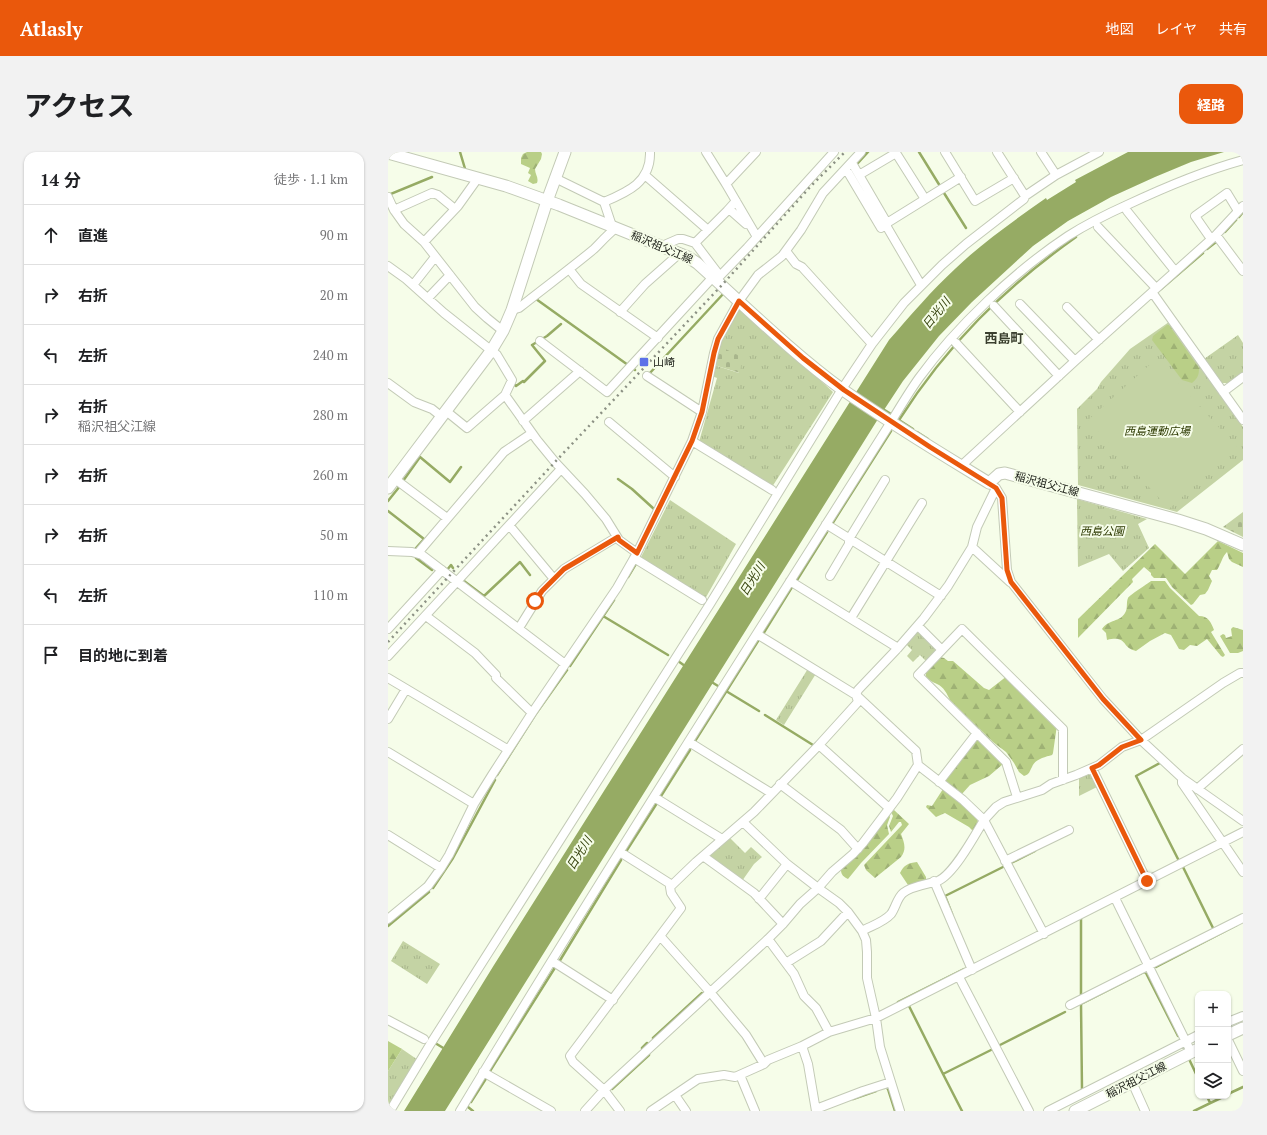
<!DOCTYPE html>
<html lang="ja">
<head>
<meta charset="utf-8">
<style>
	body { margin:0; font-family:"PT Serif","Noto Sans JP",serif; background:#f2f2f2; color:#202124 }
	.controls { position:absolute; right:12px; bottom:12px; display:grid; overflow:hidden; border-radius:8px; box-shadow:0 1px 3px #0004 }
	.controls button { width:36px; height:36px; display:grid; place-items:center; padding:0; border:0; border-bottom:1px solid #e0e0e0; background:#fff; color:#202124; font:20px sans-serif }
	.stop { position:absolute; width:12px; height:12px; margin:-9px; border:3px solid #ea580c; border-radius:50%; background:#fff }
	.stop.end { background:#ea580c; border-color:#fff; box-shadow:0 1px 4px #0008 }
	.list { margin:0; padding:0; list-style:none }
	h2 { display:flex; justify-content:space-between; align-items:center; height:52px; margin:0; padding:0 16px; font-size:17px }
	h2 small { font-size:13px; font-weight:400; color:#757577 }
	.list li { display:grid; grid-template-columns:26px 1fr auto; gap:12px; align-items:center; box-sizing:border-box; height:60px; padding:0 16px; border-top:1px solid #e0e0e0 }
	.list b { display:block; font-size:15px; white-space:nowrap }
	.list p { margin:0; font-size:13px; white-space:nowrap; color:#757577 }
	.list em { font-size:13px; font-style:normal; color:#757577 }
	.icon { flex:none; width:22px; height:22px; fill:none; stroke:currentColor; stroke-width:2; stroke-linecap:round; stroke-linejoin:round }
	.map { position:relative; flex:none; width:855px; height:959px; overflow:hidden; border-radius:12px }
	header { display:flex; align-items:center; gap:24px; box-sizing:border-box; height:56px; padding:0 20px; background:#ea580c; color:#fff }
	header strong { font-size:19px }
	nav { display:flex; gap:22px; margin-inline-start:auto; font-size:14px }
	.intro { display:flex; align-items:center; justify-content:space-between; box-sizing:border-box; height:96px; padding:0 24px }
	h1 { margin:0; font-size:28px }
	.button { padding:10px 18px; border-radius:12px; background:#ea580c; color:#fff; font-size:14px; font-weight:700 }
	main { display:flex; gap:24px; padding:0 24px }
	aside { flex:1; background:#fff; border-radius:12px; box-shadow:0 1px 3px #0004 }
	.map>svg:first-child { display:block }
	.grass { fill:url(#grass-tufts) }
	.forest { fill:url(#forest-firs) }
	.cemetery { fill:url(#cemetery-stones) }
	.pitch { fill:#c4d3a4 }
	.water { fill:#96ab64 }
	.lines { fill:none; stroke-linecap:round; stroke-linejoin:round }
	.stream { stroke:#96ab64; stroke-width:2.5 }
	.street-casing { stroke:#c3cab6; stroke-width:10 }
	.secondary-casing { stroke:#c3cab6; stroke-width:13 }
	.street { stroke:#fff; stroke-width:8 }
	.secondary { stroke:#fff; stroke-width:11 }
	.rail { stroke:#8c9184; stroke-width:2.5; stroke-dasharray:2 4; stroke-linecap:butt }
	.route { stroke:#ea580c; stroke-width:5 }
	.poi-dot { fill:#5c71e8; stroke:#f6fde9; stroke-width:1.5 }
	.labels { text-anchor:middle; dominant-baseline:central; stroke-width:4; stroke-linejoin:round; paint-order:stroke }
	.street-label { font-size:11px; fill:#181b14; stroke:#f6fde9 }
	.poi-label { font-size:11px; fill:#181b14; stroke:#f6fde9; text-anchor:start }
	.park-label { font-size:11px; font-style:italic; fill:#2c3901; stroke:#f6fde9 }
	.water-label { font-size:12px; font-style:italic; fill:#34410b; stroke:#f6fde9 }
	.quarter-label { font-size:13px; font-weight:bold; fill:#3a3f2e; stroke:#f6fde9 }
</style>
</head>
<body>
<header>
<strong>Atlasly</strong>
<nav><a>地図</a><a>レイヤ</a><a>共有</a></nav>
</header>
<div class="intro"><h1>アクセス</h1><a class="button">経路</a></div>
<main>
<aside>
<h2>14 分<small>徒歩 · 1.1 km</small></h2>
<ul class="list">
<li><svg class="icon" aria-label="ahead" viewBox="0 0 24 24"><path d="M12 20V5M6 11l6-6 6 6"/></svg><div><b>直進</b></div><em>90 m</em></li>
<li><svg class="icon" aria-label="right" viewBox="0 0 24 24"><path d="M7 20v-9h11M14 6l5 5-5 5"/></svg><div><b>右折</b></div><em>20 m</em></li>
<li><svg class="icon" aria-label="left" viewBox="0 0 24 24"><path d="M17 20v-9H6M10 6l-5 5 5 5"/></svg><div><b>左折</b></div><em>240 m</em></li>
<li><svg class="icon" aria-label="right" viewBox="0 0 24 24"><path d="M7 20v-9h11M14 6l5 5-5 5"/></svg><div><b>右折</b><p>稲沢祖父江線</p></div><em>280 m</em></li>
<li><svg class="icon" aria-label="right" viewBox="0 0 24 24"><path d="M7 20v-9h11M14 6l5 5-5 5"/></svg><div><b>右折</b></div><em>260 m</em></li>
<li><svg class="icon" aria-label="right" viewBox="0 0 24 24"><path d="M7 20v-9h11M14 6l5 5-5 5"/></svg><div><b>右折</b></div><em>50 m</em></li>
<li><svg class="icon" aria-label="left" viewBox="0 0 24 24"><path d="M17 20v-9H6M10 6l-5 5 5 5"/></svg><div><b>左折</b></div><em>110 m</em></li>
<li><svg class="icon" aria-label="arrive" viewBox="0 0 24 24"><path d="M6 21V4h12l-3 4 3 4H6"/></svg><div><b>目的地に到着</b></div></li>
</ul>
</aside>
<div class="map">
<svg width="855" height="959" viewBox="0 0 855 959">
	<defs>
		<pattern id="grass-tufts" width="24" height="20" patternUnits="userSpaceOnUse"><rect width="24" height="20" fill="#c4d3a4"/><path d="M3 7l-1-3M5 7V3M7 7l1-3M15 17l-1-3M17 17v-4M19 17l1-3" fill="none" stroke="#a8b58c"/></pattern>
		<pattern id="forest-firs" width="22" height="20" patternUnits="userSpaceOnUse"><rect width="22" height="20" fill="#b9cf87"/><path d="M5 1l3.5 6h-7zM16 11l3.5 6h-7z" fill="#9eb174"/></pattern>
		<pattern id="cemetery-stones" width="16" height="16" patternUnits="userSpaceOnUse"><rect width="16" height="16" fill="#c4d3a4"/><path d="M2 7V4a2 2 0 0 1 4 0v3zM10 15v-3a2 2 0 0 1 4 0v3z" fill="#a8b58c"/></pattern>
	</defs>
	<rect width="100%" height="100%" fill="#f6fde9"/>
	<!-- grass -->
	<path class="grass" d="M355 157 445 240 384 335 311 290 329 226 324 224 326 213 351 221 331 194 349 158Z
		M781 170 855 275V308L789 360 690 333 689 257 709 237 713 230 742 197Z
		M850 183 855 191V221L841 231H833L816 207Z
		M689 347 759 367 750 372 761 396 735 419 721 402 690 415Z
		M282 348 348 392 317 447 252 407Z
		M532 480 547 495V500L538 509 532 503 525 510 519 504 524 498 517 491 527 481Z
		M421 515 429 520 396 573 388 568Z
		M700 622 704 624 709 635 691 644V626Z
		M341 685 357 701 363 695 374 705 366 712 354 729 323 706V701Z
		M15 789 52 812 39 832 3 809Z
		M14 897 30 908 0 959V919Z"/>
	<!-- forest -->
	<path class="forest" d="M139 0H153L154 2 153 7 147 17C147 22 151 26 149 31L145 32 140 29 143 23 140 21 142 16 133 12V6L135 2Z
		M779 173H781L811 216C811 223 810 226 804 231L794 228 764 188 765 184Z
		M830 389 855 401V415L844 410 841 407 839 400C834 405 833 412 829 418H824L821 424 824 429 820 438 817 442 812 443 805 452 803 453 784 435 778 426H766L763 423V421L756 415 744 427 745 430 690 486V467L767 392 797 422Z
		M763 429H777L782 436 811 464C820 464 823 470 826 478L823 480 837 503 835 505 833 504 819 487 809 494 802 493 796 498 791 497 783 483 777 481 762 489 748 499C733 496 740 483 719 488L718 481 714 477C721 467 732 470 737 461 740 457 738 450 740 446 742 443 759 432 763 429Z
		M845 475 855 478V499L850 501H842L832 484 835 482 837 483 838 486 844 484 843 477Z
		M552 505 556 506 560 509H565L596 536 601 538 619 524 669 573 665 601 664 603C657 605 647 607 644 615 641 620 642 622 636 624L631 620 626 611 618 600 605 590 562 548C559 542 556 535 549 532 545 530 542 529 538 525V520Z
		M587 588H592L615 612 601 624 582 633 573 643 558 631V626Z
		M555 637 589 665 590 671 586 678H584L581 675 557 661 548 665 538 655 539 653 544 654Z
		M506 658 521 672 513 682C516 690 519 697 513 705L487 726 478 718 476 713 514 673 513 670H511L503 680 501 674 505 664 503 660Z
		M501 663 502 665 499 673 501 682 473 711 460 727C456 725 453 723 453 718L474 699Z
		M529 710 538 725V728L525 733H520L512 721C516 713 520 711 529 710Z
		M0 889 14 897 0 919Z"/>
	<!-- cemetery -->
	<path class="cemetery" d="M331 194 354 205 352 221 326 213Z
		M855 360V385L835 375Z"/>
	<!-- pitch -->
	<path class="pitch" d="M768 207 849 295 781 357 700 268Z"/>
	<!-- water -->
	<path class="water" d="M740 0H836L803 10 767 25 723 45 680 69 645 94 584 150 551 184 515 229 490 267 57 959H16L106 813 501 188C523 163 544 138 568 116 595 90 627 68 658 46L659 48 688 30 687 28Z"/>
	<g class="lines">
		<!-- stream -->
		<path class="stream" d="M72 0 78 20
			M531 0 552 34
			M470 11 480 0
			M556 41 578 76
			M0 43 44 25
			M851 65 855 60
			M837 80 848 68
			M819 97 828 90
			M773 137 815 101
			M148 147 240 213
			M246 217 247 218
			M261 222 336 141
			M125 232 128 234 135 229 136 230 157 209 144 193 159 184 173 172
			M495 257 503 262
			M525 277 511 268C559 193 616 136 688 85
			M529 280 540 287
			M230 327 244 337 266 357
			M15 329 32 305 62 330 73 315
			M0 349 12 334
			M0 359 36 387 28 396
			M444 372 503 279
			M28 406 44 418
			M59 418 63 413 65 416
			M240 425 249 410
			M409 428 439 380
			M76 429 96 444 132 410 142 423
			M215 464 280 503
			M375 482 404 435
			M290 509 297 514
			M182 514 226 448
			M322 529 330 534
			M338 539 371 559
			M377 563 425 593
			M307 589 370 489
			M772 611 748 624 791 709
			M109 623 147 563 179 518
			M273 644 302 598
			M239 698 269 651
			M623 711 647 699
			M795 715 825 776
			M45 736 65 706 107 628
			M564 762 557 744 617 714
			M0 774 41 740
			M171 810 233 708
			M768 815 849 773
			M693 843V767
			M510 850 576 817
			M521 854 555 922 603 898
			M265 886 314 841
			M47 891 57 897
			M610 894 677 860
			M254 896 259 891
			M801 907 810 926
			M102 919 168 814
			M555 922 574 959
			M496 936 498 935 500 937 507 959
			M224 937 261 903V902
			M694 937 693 852 756 820 758 821 790 884
			M840 942 855 935
			M819 944 822 951
			M465 947 488 939
			M83 950 99 925
			M80 955 85 959
			M806 959 837 944"/>
		<defs>
			<path id="street" d="M318 0 338 32 369 85
				M557 0 587 49 626 26
				M609 0 637 44
				M653 0 668 23
				M464 11 499 71V75L533 133
				M458 17 493 76
				M471 23 508 1 537 47
				M258 24 320 78
				M167 26 216 50 224 74
				M338 32 368 0
				M0 45 6 58 16 72 36 90 87 155 99 166 115 179
				M216 50C240 40 263 30 262 0
				M341 57 358 72
				M6 58 44 41 50 43 67 57
				M739 59 787 119
				M499 71 573 25
				M710 75 768 136
				M828 83 855 119
				M823 87 807 64 839 41 850 59
				M36 90 70 54 90 26
				M274 94 290 87H295L307 91
				M398 99 408 112 414 115 484 192
				M0 114 18 127 56 161 109 203 124 228 117 243 149 288 167 310 197 342 218 367 231 388 249 401
				M181 117 193 132 270 186
				M332 124 307 91 339 59 348 49
				M328 128 359 96 446 0
				M25 133 47 105
				M764 140 855 268
				M40 146 62 123
				M632 152 687 209
				M606 154 671 224
				M679 155 711 188
				M124 158 131 156C156 136 182 117 206 97 213 90 220 82 228 76
				M232 160 257 132 292 101
				M152 189 219 240 325 125
				M568 191 632 260
				M259 224 314 260
				M0 231 26 250 44 257 54 265
				M835 240 855 225
				M58 259 79 276 117 243
				M135 269 192 219
				M221 270 287 325
				M304 289 384 338
				M573 314 687 209 828 83 855 54
				M7 327 59 366
				M605 334 608 336 614 346 619 418 623 430 715 547 753 588 794 626 855 669
				M438 372 553 444
				M121 373 166 427
				M584 395 622 430
				M0 399 24 400 34 403 177 512
				M30 401 116 300 144 281
				M246 406 314 448
				M442 424 461 392V387L497 328
				M402 429 510 496
				M38 464 87 501 108 523V526L144 561
				M463 466 534 351
				M530 474 554 498
				M131 476 154 439 176 417 229 385
				M0 477 54 418
				M369 482 468 543 528 599 530 613 575 648 596 668 608 655 616 650 654 638 663 632 688 623 711 613 734 595 753 588 835 531 852 521H855
				M0 504 173 317
				M0 526 119 597
				M0 567 18 537
				M301 590 383 641
				M431 593 501 656
				M0 600 86 652
				M704 616 759 729
				M794 626V631L855 720
				M551 630 589 581
				M392 632 453 678 470 697
				M809 637 855 597
				M266 645 334 687
				M629 645 618 610 530 523 574 477 675 577V628
				M355 670 399 712 430 736 451 751 460 760 474 779 478 788 479 800V826L488 866 492 895 512 959
				M0 683 53 716
				M232 700 284 733
				M315 704 366 741 395 772
				M617 709 681 678
				M546 729 584 818
				M727 746 803 900
				M371 747 399 712
				M0 767 40 734 53 716 61 703 86 652 104 623 144 561 229 436 249 401 304 289 314 260 326 201 330 187 351 149 370 123 394 104 413 78 435 41 473 0
				M474 779C483 774 496 770 503 762 508 755 509 746 515 741 523 734 540 732 550 729 566 722 587 683 596 668L656 782
				M273 785 322 840 358 883 376 912
				M380 787 406 822 416 844 428 856 441 880
				M164 809 225 848
				M398 811 433 789 460 760
				M571 825 641 959
				M682 853 855 766
				M0 868 36 887
				M840 870 855 864
				M840 888 855 919
				M95 920 163 959
				M352 923 367 959
				M744 930 757 959
				M287 943 298 959
				M428 957 475 939 503 930
				M2 959 43 891 322 452 454 237 484 192 516 151 554 113 578 92 636 47 637 44 668 23 711 0
				M72 959C212 727 358 499 503 270 512 255 521 240 531 226 568 175 627 119 680 84 699 72 719 62 739 53 777 35 815 19 855 8
				M197 959 216 938 185 910 182 904 293 756 283 741 282 735 308 710 366 660 431 593 470 550 468 543 470 538 510 496 536 466 560 434 584 395 589 375 608 336
				M232 959 216 938 380 787 395 772 412 752 430 736 444 720 465 702 475 691 509 646 530 613
				M263 959 310 927 336 923 347 925 376 912 380 908 414 894
				M428 959 420 912 414 894 441 880 488 866 855 680
				M660 959 810 883"/>
			<path id="secondary" d="M0 1 118 34 171 53 300 105 309 111C357 154 403 200 455 238 502 271 552 301 601 331L611 322 617 321 790 368 818 377 855 393
				M0 336 103 199 115 179 124 158 159 49 177 0
				M840 883 855 876
				M687 959 810 897"/>
		</defs>
		<!-- street casing -->
		<use href="#street" class="street-casing"/>
		<!-- secondary casing -->
		<use href="#secondary" class="secondary-casing"/>
		<!-- street -->
		<use href="#street" class="street"/>
		<!-- secondary -->
		<use href="#secondary" class="secondary"/>
		<!-- rail -->
		<path class="rail" d="M0 490 167 310 334 133 423 34 457 0"/>
	</g>
	<g class="lines">
		<!-- route -->
		<path class="route" d="M147 449 154 439 176 417 230 385 231 388 249 401 304 289 314 260 326 201 330 187 351 149 415 206 456 238 542 295 608 336 614 346 619 418 623 430 715 547 753 588 734 595 711 613 704 616 759 729"/>
	</g>
	<!-- markers -->
	<rect class="poi-dot" x="251" y="205" width="10" height="10" rx="2"/>
	<g class="labels">
		<!-- street labels -->
		<g class="street-label">
			<text transform="translate(274 95) rotate(23)">稲沢祖父江線</text>
			<text transform="translate(659 332) rotate(15)">稲沢祖父江線</text>
			<text transform="translate(748 928) rotate(-27)">稲沢祖父江線</text>
		</g>
		<!-- poi labels -->
		<g class="poi-label">
			<text x="265" y="210">山崎</text>
		</g>
		<!-- park labels -->
		<g class="park-label">
			<text x="769" y="279">西島運動広場</text>
			<text x="714" y="379">西島公園</text>
		</g>
		<!-- water labels -->
		<g class="water-label">
			<text transform="translate(548 161) rotate(-51)">日光川</text>
			<text transform="translate(364 427) rotate(-58)">日光川</text>
			<text transform="translate(191 701) rotate(-58)">日光川</text>
		</g>
		<!-- quarter labels -->
		<g class="quarter-label">
			<text x="616" y="186">西島町</text>
		</g>
	</g>
</svg>
<div class="controls">
<button>+</button>
<button>−</button>
<button><svg class="icon" aria-label="layers" viewBox="0 0 24 24"><path d="M12 4l9 5-9 5-9-5zM3 14l9 5 9-5"/></svg></button>
</div>
<div class="stop" style="left:147px;top:449px"></div>
<div class="stop end" style="left:759px;top:729px"></div>
</div>
</main>
</body>
</html>
